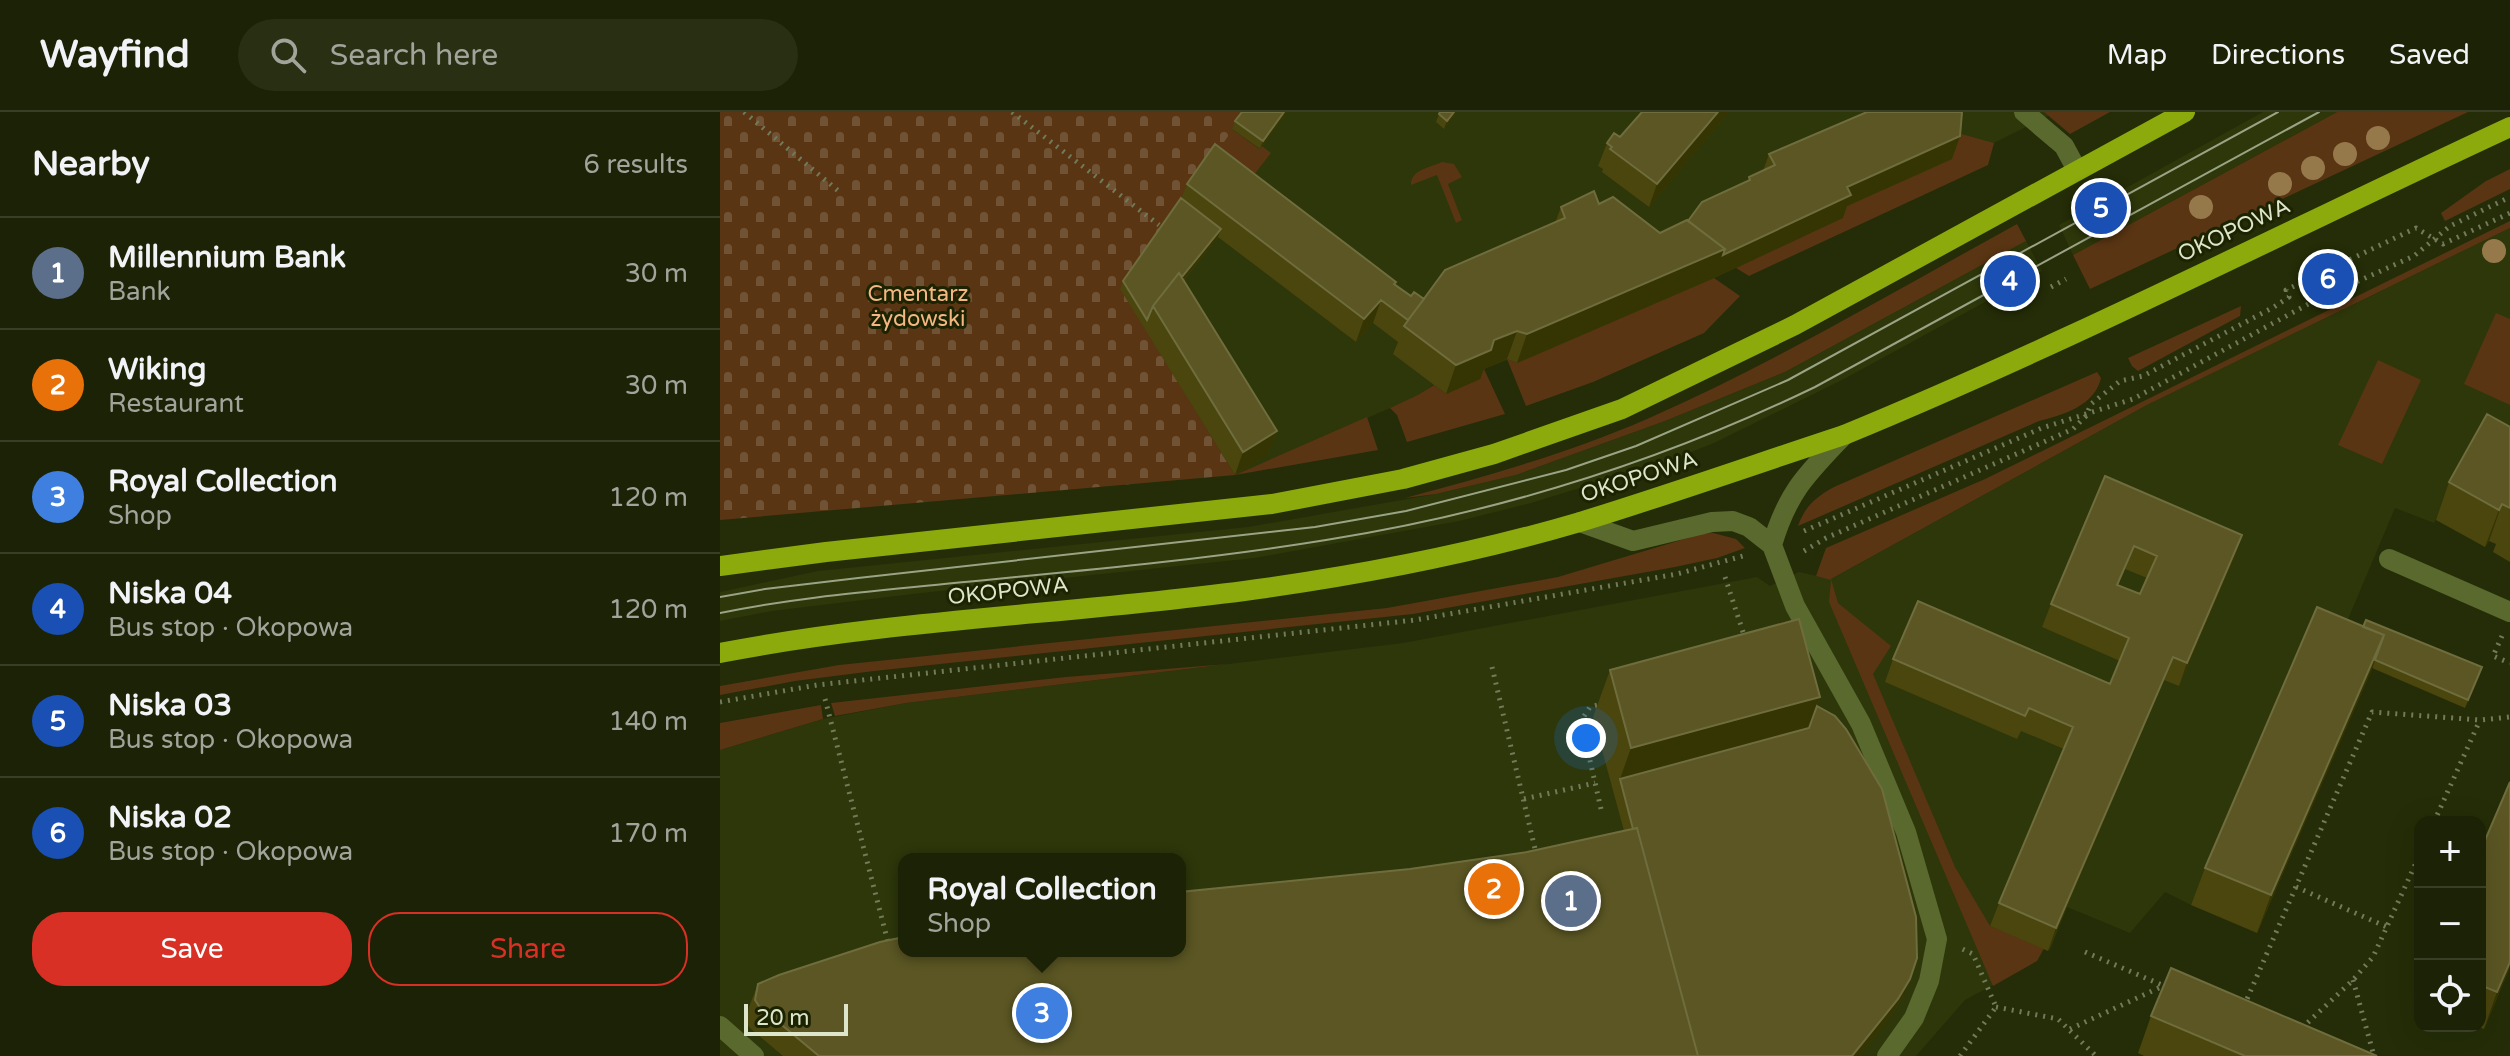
<!DOCTYPE html>
<html lang="en">
<head>
<meta charset="utf-8">
<style>
	body { margin:0; font-family:"Varela Round",sans-serif; background:#282f13; color:#f1f3f6 }
	.controls { position:absolute; right:24px; bottom:24px; display:grid; overflow:hidden; border-radius:16px; box-shadow:0 8px 32px #0002 }
	.controls button { width:72px; height:72px; display:grid; place-items:center; padding:0; border:0; border-bottom:2px solid #393f27; background:#1b2205; color:#f1f3f6; font:40px sans-serif }
	.scale { position:absolute; left:24px; bottom:20px; width:104px; box-sizing:border-box; padding-left:8px; border:4px solid #dde5cb; border-top:0; font-size:22px; line-height:28px; white-space:nowrap; color:#dde5cb; -webkit-text-stroke:6px #1b2300; paint-order:stroke }
	.you { position:absolute; left:866px; top:626px; width:28px; height:28px; margin:-20px; border:6px solid #fff; border-radius:50%; background:#1a73e8; box-shadow:0 0 0 12px #1a73e833 }
	.badge { display:grid; place-items:center; width:52px; height:52px; border-radius:50%; background:#d93025; color:#fff; font-size:26px; font-weight:700 }
	.pin { position:absolute; translate:-50% -50%; border:4px solid #fff; box-shadow:0 2px 8px #0006 }
	.popup { position:absolute; left:178px; top:741px; width:288px; height:104px; box-sizing:border-box; display:grid; place-content:center; border-radius:16px; background:#1b2205; filter:drop-shadow(0 2px 6px #0005); font-size:26px; white-space:nowrap; color:#a0a49a }
	.popup b { font-size:30px; color:#f1f3f6 }
	.popup::after { content:''; position:absolute; left:50%; top:100%; margin-left:-16px; border:16px solid transparent; border-top-color:#1b2205 }
	.list { margin:0; padding:0; list-style:none }
	h2 { display:flex; justify-content:space-between; align-items:center; height:104px; margin:0; padding:0 32px; font-size:34px }
	h2 small { font-size:26px; font-weight:400; color:#a0a49a }
	.list li { display:grid; grid-template-columns:52px 1fr auto; gap:24px; align-items:center; box-sizing:border-box; height:112px; padding:0 32px; border-top:2px solid #393f27 }
	.list b { display:block; font-size:30px; white-space:nowrap }
	.list p { margin:0; font-size:26px; white-space:nowrap; color:#a0a49a }
	.list em { font-size:26px; font-style:normal; color:#a0a49a }
	.actions { display:flex; gap:16px; padding:24px 32px }
	.actions a { flex:1; padding:18px 0; border:2px solid #d93025; border-radius:32px; text-align:center; font-size:28px; color:#d93025 }
	.actions .main { background:#d93025; color:#fff }
	.icon { flex:none; width:44px; height:44px; fill:none; stroke:currentColor; stroke-width:2; stroke-linecap:round; stroke-linejoin:round }
	.map { position:relative; flex:none; width:1790px; height:944px; overflow:hidden }
	header { display:flex; align-items:center; gap:48px; box-sizing:border-box; height:112px; padding:0 40px; background:#1b2205; border-bottom:2px solid #393f27 }
	header strong { font-size:38px }
	nav { display:flex; gap:44px; margin-inline-start:auto; font-size:28px }
	.search { width:560px; height:72px; background:#282f13; display:flex; align-items:center; gap:20px; box-sizing:border-box; padding:0 28px; border-radius:44px; color:#a0a49a; font-size:30px }
	main { display:flex }
	aside { flex:1; background:#1b2205 }
	.map>svg:first-child { display:block }
	.built { fill:#2d370a; fill-rule:evenodd }
	.green { fill:#593513 }
	.cemetery { fill:url(#cemetery-stones) }
	.lines { fill:none; stroke-linecap:round; stroke-linejoin:round }
	.path { stroke:#717a59; stroke-width:5; stroke-dasharray:2 6; stroke-linecap:butt }
	.minor { stroke:#5a6a2e; stroke-width:20 }
	.major { stroke:#8caa0c; stroke-width:20 }
	.tram { stroke:#9aa385; stroke-width:2 }
	.tree { fill:#96794b }
	.wall { fill:#4b450e; fill-rule:evenodd }
	.shaded-wall { fill:#353403 }
	.building { fill:#5b5623; stroke:#6f6d3d; stroke-width:2; fill-rule:evenodd }
	.labels { text-anchor:middle; dominant-baseline:central; stroke-width:6; stroke-linejoin:round; paint-order:stroke }
	.street-label { font-size:22px; fill:#dde5cb; stroke:#1b2300 }
	.park-label { font-size:22px; fill:#f4b783; stroke:#1b2300 }
</style>
</head>
<body>
<header>
<strong>Wayfind</strong>
<div class="search"><svg class="icon" aria-label="search" viewBox="0 0 24 24"><circle cx="10" cy="10" r="6"/><path d="M15 15l6 6"/></svg>Search here</div>
<nav><a>Map</a><a>Directions</a><a>Saved</a></nav>
</header>
<main>
<aside>
<h2>Nearby<small>6 results</small></h2>
<ul class="list">
<li><span class="badge" style="background:#5c6f8a">1</span><div><b>Millennium Bank</b><p>Bank</p></div><em>30 m</em></li>
<li><span class="badge" style="background:#e8710a">2</span><div><b>Wiking</b><p>Restaurant</p></div><em>30 m</em></li>
<li><span class="badge" style="background:#3f7fe0">3</span><div><b>Royal Collection</b><p>Shop</p></div><em>120 m</em></li>
<li><span class="badge" style="background:#1a4fb4">4</span><div><b>Niska 04</b><p>Bus stop · Okopowa</p></div><em>120 m</em></li>
<li><span class="badge" style="background:#1a4fb4">5</span><div><b>Niska 03</b><p>Bus stop · Okopowa</p></div><em>140 m</em></li>
<li><span class="badge" style="background:#1a4fb4">6</span><div><b>Niska 02</b><p>Bus stop · Okopowa</p></div><em>170 m</em></li>
</ul>
<div class="actions"><a class="main">Save</a><a>Share</a></div>
</aside>
<div class="map">
<svg width="1790" height="944" viewBox="0 0 1790 944">
	<defs>
		<pattern id="cemetery-stones" width="16" height="16" patternUnits="userSpaceOnUse" patternTransform="scale(2)"><rect width="16" height="16" fill="#593513"/><path d="M2 7V4a2 2 0 0 1 4 0v3zM10 15v-3a2 2 0 0 1 4 0v3z" fill="#705234"/></pattern>
	</defs>
	<rect width="100%" height="100%" fill="#242d07"/>
	<!-- built -->
	<path class="built" d="M525 0H1336L1123 106 945 187 797 251 787 248 764 257 760 267 726 282 713 273 698 284 515 363 401 177Z
		M1543 0H1617L1353 143 1339 113Z
		M1790 116V314L1771 307 1714 411 1675 396 1612 545 1583 533 1471 793 1445 780 1410 821 1347 795 1330 838 1324 837 1317 849 1245 888 1196 944H0V638L103 607 186 591 683 531 1037 465 1050 474 1079 460 1111 467 1425 294ZM184 747H460V839H184Z
		M1306 129 1322 159 1124 267 994 331 951 348 811 391 739 409 535 446 201 481 52 499 0 509V480L98 459 528 415 716 382 796 363 945 309 1065 260Z"/>
	<!-- green -->
	<path class="green" d="M1324 0H1390L1350 22Z
		M1617 0H1748L1370 177 1353 143Z
		M512 17 539 37 542 34 551 41 530 68 490 47Z
		M1234 20 1274 31 1268 53 1029 164 1016 156 1122 106 1118 98 1232 47Z
		M722 50 734 52 742 65 728 72 742 108 736 111 717 63 691 73C690 58 711 55 722 50Z
		M1790 57V77L1725 109 1721 101 1766 69Z
		M1790 109V116L1425 294 1111 467 1118 491 1171 534 1153 562 1235 755 1270 814 1324 836 1317 849 1273 874 1109 490 1111 468 1096 464 1106 436 1265 367Z
		M1297 112 1306 129 1065 260 945 309 796 363 716 382 685 386C767 364 849 341 927 307 1054 251 1175 179 1297 112Z
		M994 166 1020 184 984 221 873 270 806 294 787 247 797 251Z
		M1521 194 1520 204 1418 259 1412 254 1408 246Z
		M1776 201 1790 207V293L1744 272Z
		M1658 248 1701 268 1662 352 1618 333Z
		M764 257 785 302 687 330 677 303 670 296 698 283 714 273 726 282 760 267Z
		M1377 260 1381 266C1375 293 1344 303 1319 309L1078 414C1085 394 1096 385 1114 375Z
		M647 305 658 338 515 363Z
		M993 421 1016 427 1025 436 997 446 955 455 693 502 154 559 75 569 0 583V574L119 553 667 496 838 465 981 422Z
		M508 552 186 591 115 604 111 591 346 565Z
		M101 593 103 607 0 638V611Z"/>
	<!-- cemetery -->
	<path class="cemetery" d="M0 0H525L401 177 515 363 0 408Z"/>
	<g class="lines">
		<!-- path -->
		<path class="path" d="M24 0 122 82
			M292 0 439 113
			M1331 175 1346 167
			M1084 419 1322 316 1413 287 1594 189 1694 144 1730 114 1790 85
			M1084 439 1106 426 1353 317 1366 304 1371 292 1400 269 1423 264 1554 195 1569 185 1566 178 1696 116 1723 132 1790 101
			M1005 465 1025 526
			M1782 524 1773 544 1790 551
			M772 555 816 741
			M105 587 169 834
			M0 590 97 573 695 508 957 462 1023 444
			M804 687 875 671
			M881 697 861 609 870 595 882 592
			M1714 710 1760 608
			M1576 775 1667 815
			M1365 840 1449 876
			M1633 868 1654 944
			M1524 894 1652 600 1760 608 1790 605
			M1276 895 1338 907 1376 944
			M1582 916 1633 868 1653 845 1700 742
			M1350 917 1443 874
			M1240 944 1276 895 1253 842 1240 836"/>
		<!-- minor -->
		<path class="minor" d="M1304 0 1344 34 1357 58
			M860 410 913 429 992 410 1013 409 1029 415 1052 433 1075 494 1141 612 1186 720 1217 827 1209 869 1194 906 1167 944
			M1052 433C1068 379 1087 362 1124 323
			M1669 447 1790 500
			M0 914 34 944"/>
		<!-- major -->
		<path class="major" d="M0 454 106 440 552 392 683 367 774 342 902 297 1075 213 1465 0
			M0 541C180 506 365 502 546 476 651 461 758 440 860 410 948 383 1036 352 1124 323 1350 230 1568 118 1790 15"/>
		<!-- tram -->
		<path class="tram" d="M0 485 45 477 138 466 595 415 686 399 846 358 916 334 1068 268 1558 0
			M0 501C77 485 156 479 234 471 358 459 483 448 606 428 776 401 940 350 1095 275L1599 0"/>
	</g>
	<!-- trees -->
	<g class="tree">
		<circle cx="1658" cy="26" r="12"/>
		<circle cx="1625" cy="42" r="12"/>
		<circle cx="1593" cy="56" r="12"/>
		<circle cx="1560" cy="72" r="12"/>
		<circle cx="1481" cy="95" r="12"/>
		<circle cx="1774" cy="139" r="12"/>
	</g>
	<!-- wall -->
	<path class="wall" d="M522 0H567L540 37 512 17 515 9Z
		M720 0H737L724 17 716 10Z
		M922 0H1009L929 95 882 60 883 57 878 54 887 31 900 25Z
		M1240 24 1232 47 1127 94 1123 106 994 166 797 251 787 247 764 257 760 267 726 282 673 242 678 230 653 211 636 230 498 125 464 168 557 319 548 342 515 363 400 177 403 169 461 87 467 72 675 173 691 184 704 187 835 111 841 95 879 92 940 121 968 109 1028 69 1029 65 1043 59 1049 42Z
		M1790 315V450L1773 440 1776 432 1769 429 1765 435 1716 408 1729 370Z
		M1385 364 1522 423 1514 446 1459 574 1444 568 1328 839 1270 814 1279 791 1344 637 1301 619 1297 627 1165 570 1173 547 1390 572 1400 549 1322 515 1331 492ZM1405 457 1427 466 1420 482 1398 473Z
		M1597 495 1759 563 1745 596 1652 556 1537 821 1471 793 1485 756Z
		M890 558 1100 585 1097 594 1184 883 1172 903 1139 944H63L31 917 26 911 29 895 38 872 690 757 807 740 904 719 873 605Z
		M1760 740 1790 855 1764 917 1756 914H1760Z
		M1431 904 1657 944H1424L1418 941Z"/>
	<!-- shaded-wall -->
	<path class="shaded-wall" d="M564 0H567L540 37 543 29Z
		M734 0H737L724 17 727 9Z
		M998 0H1009L929 95 937 72Z
		M1240 24 1232 47 1127 94 1123 106 994 166 797 251 807 222 1127 75Z
		M501 117 498 125 437 201 436 198Z
		M661 188 653 211 636 230 644 207Z
		M797 219 787 247 764 257 774 228Z
		M771 238 760 267 726 282 736 253Z
		M557 319 548 342 515 363 523 340Z
		M1782 392 1769 429 1765 435 1779 398Z
		M1522 423 1514 446 1459 574 1467 551Z
		M1414 434 1405 457 1389 496 1397 473Z
		M1664 523 1651 560 1537 821 1551 783Z
		M1453 545 1444 568 1328 839 1336 816Z
		M1100 585 1084 632 900 667 911 636Z
		M1790 850V855L1764 917 1777 880Z
		M1190 867 1184 883 1172 903 1139 944H1132Z"/>
	<!-- building -->
	<path class="building" d="M522 0H564L543 29 515 9Z
		M720 0H734L727 9 719 2Z
		M922 0H998L937 72 890 37 892 35 887 31 894 21 900 25Z
		M1147 0H1242L1240 24 1127 75 1131 83 1003 143 1005 137 968 109 982 90 1030 68 1029 65 1055 53 1049 42Z
		M495 32 676 170 674 172 691 184 694 180 704 187 688 208 661 188 644 207 467 72Z
		M874 79 879 92 893 85 940 121 967 108 1005 137 807 222 797 219 774 228 771 238 736 253 684 214 725 158 845 106 841 95Z
		M461 86 501 117 462 165 459 161 433 194 427 208 403 169Z
		M459 161 557 319 523 340 433 194Z
		M1767 302 1790 315V396L1782 392 1779 398 1729 370Z
		M1385 364 1522 423 1467 551 1453 545 1336 816 1279 791 1353 615 1309 596 1305 604 1173 547 1198 489 1390 572 1409 526 1331 492ZM1414 434 1437 444 1420 482 1397 473Z
		M1597 495 1664 523 1551 783 1485 756Z
		M1079 507 1100 585 911 636 890 558Z
		M1646 508 1762 555 1748 588 1655 548 1664 523 1643 515Z
		M1097 594 1115 604 1126 617 1162 677 1196 805 1197 846 1190 867 1178 887 1132 944H978L917 716 913 717 900 667 1089 616Z
		M1790 670V850L1777 880 1760 873V740Z
		M917 716 978 944H99L39 894 35 888 38 872 59 863 160 830 184 825V839H460V780L690 757 807 740Z
		M1451 856 1657 944H1525L1431 904Z"/>
	<g class="labels">
		<!-- street labels -->
		<g class="street-label">
			<text transform="translate(1514 118) rotate(-25)">OKOPOWA</text>
			<text transform="translate(919 365) rotate(-18)">OKOPOWA</text>
			<text transform="translate(288 479) rotate(-6)">OKOPOWA</text>
		</g>
		<!-- park labels -->
		<g class="park-label">
			<text x="198" y="182">Cmentarz<tspan x="198" dy="25">żydowski</tspan></text>
		</g>
	</g>
</svg>
<div class="controls">
<button>+</button>
<button>−</button>
<button><svg class="icon" aria-label="locate" viewBox="0 0 24 24"><circle cx="12" cy="12" r="6"/><path d="M12 2v4M12 18v4M2 12h4M18 12h4"/></svg></button>
</div>
<div class="scale">20 m</div>
<div class="you"></div>
<div class="pin badge" style="left:851px;top:789px;background:#5c6f8a">1</div>
<div class="pin badge" style="left:774px;top:777px;background:#e8710a">2</div>
<div class="pin badge" style="left:322px;top:901px;background:#3f7fe0">3</div>
<div class="popup"><b>Royal Collection</b>Shop</div>
<div class="pin badge" style="left:1290px;top:169px;background:#1a4fb4">4</div>
<div class="pin badge" style="left:1381px;top:96px;background:#1a4fb4">5</div>
<div class="pin badge" style="left:1608px;top:167px;background:#1a4fb4">6</div>
</div>
</main>
</body>
</html>
